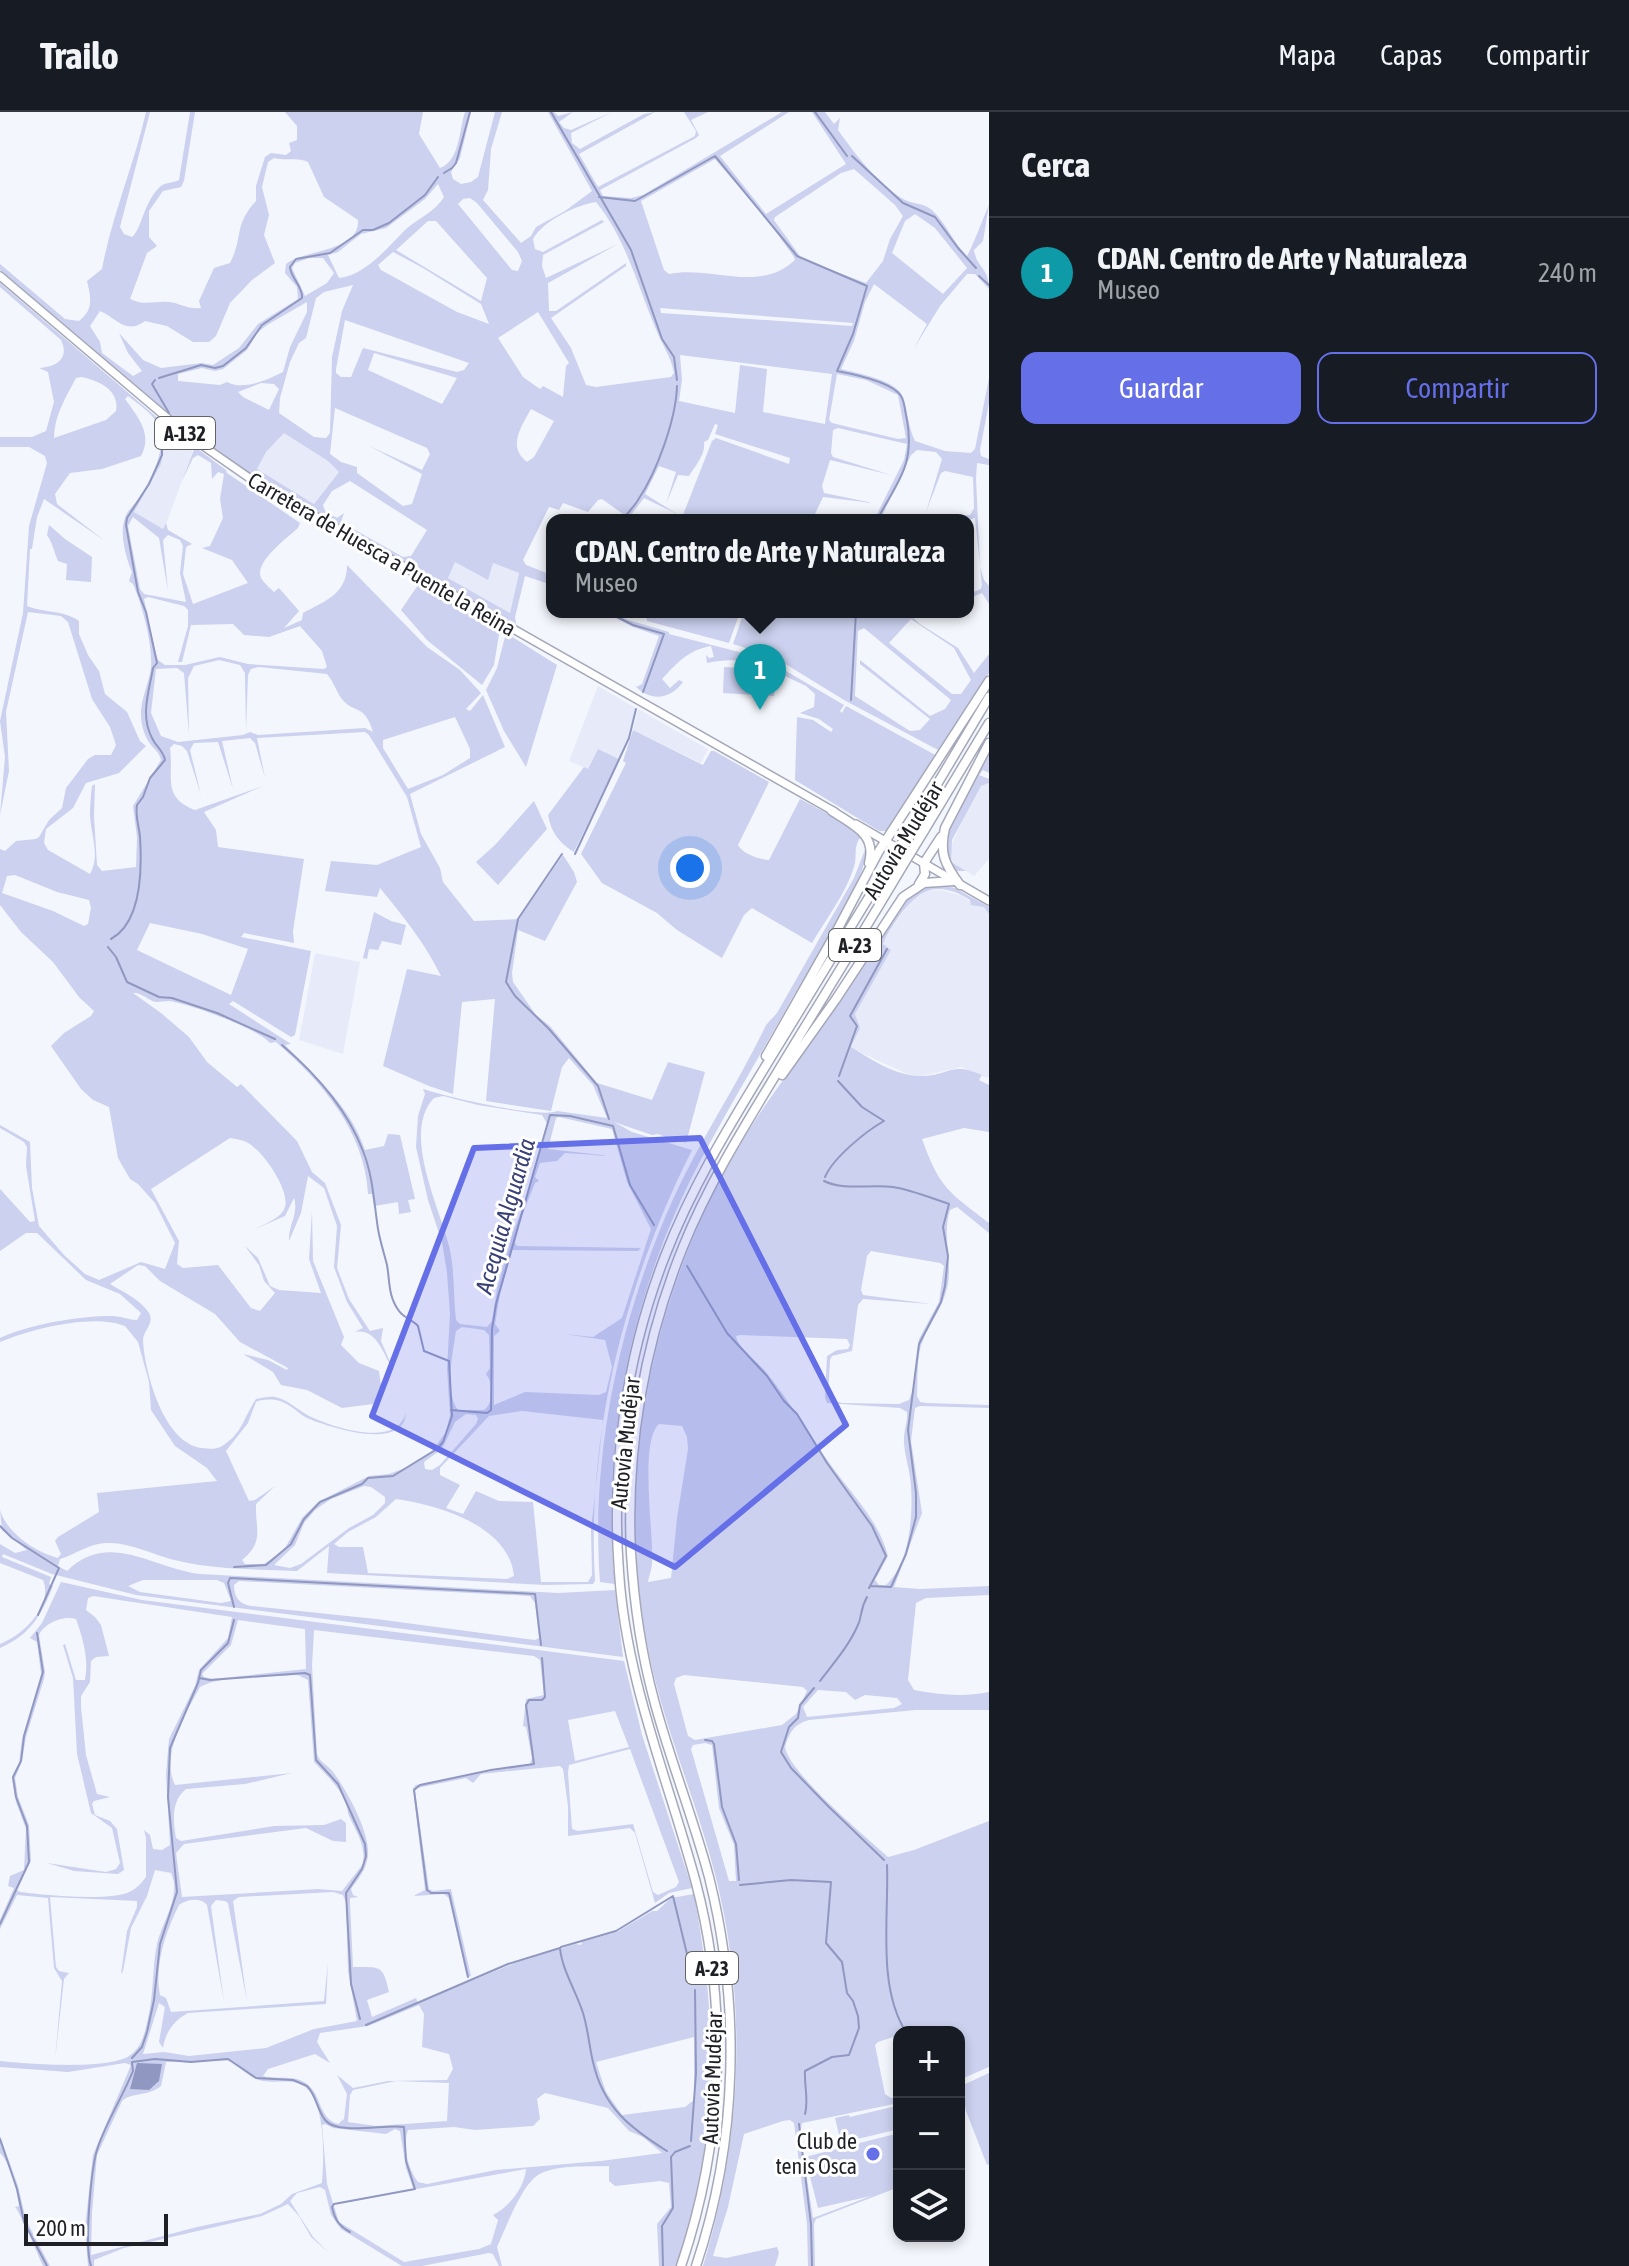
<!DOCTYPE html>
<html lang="es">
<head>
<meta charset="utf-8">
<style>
	body { margin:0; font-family:"Asap Condensed",sans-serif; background:#242831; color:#f1f3f6 }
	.controls { position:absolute; right:24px; bottom:24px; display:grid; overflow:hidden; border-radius:16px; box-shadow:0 4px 12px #0003 }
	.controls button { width:72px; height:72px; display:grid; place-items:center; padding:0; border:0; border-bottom:2px solid #363941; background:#171b24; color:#f1f3f6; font:40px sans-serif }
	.scale { position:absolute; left:24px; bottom:20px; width:144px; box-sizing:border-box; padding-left:8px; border:4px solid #1f2026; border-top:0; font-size:22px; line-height:28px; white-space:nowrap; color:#1f2026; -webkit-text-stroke:6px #fff; paint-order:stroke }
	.you { position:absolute; left:690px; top:756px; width:28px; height:28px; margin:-20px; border:6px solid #fff; border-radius:50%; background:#1a73e8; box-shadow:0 0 0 12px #1a73e833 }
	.badge { display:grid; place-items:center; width:52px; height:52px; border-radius:50%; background:#656fe8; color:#fff; font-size:26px; font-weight:700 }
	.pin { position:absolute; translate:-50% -66px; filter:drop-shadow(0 2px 4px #0008) }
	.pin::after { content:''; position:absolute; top:42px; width:28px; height:24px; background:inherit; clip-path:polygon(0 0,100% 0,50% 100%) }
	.popup { position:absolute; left:546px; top:402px; width:428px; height:104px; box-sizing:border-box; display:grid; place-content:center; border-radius:16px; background:#171b24; filter:drop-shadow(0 2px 6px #0005); font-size:26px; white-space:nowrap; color:#9ea1a6 }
	.popup b { font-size:30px; color:#f1f3f6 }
	.popup::after { content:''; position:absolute; left:50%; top:100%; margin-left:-16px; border:16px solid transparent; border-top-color:#171b24 }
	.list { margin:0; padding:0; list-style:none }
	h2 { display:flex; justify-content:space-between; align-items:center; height:104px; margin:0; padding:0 32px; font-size:34px }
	h2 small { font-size:26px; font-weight:400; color:#9ea1a6 }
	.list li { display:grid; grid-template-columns:52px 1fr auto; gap:24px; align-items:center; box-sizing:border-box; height:112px; padding:0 32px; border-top:2px solid #363941 }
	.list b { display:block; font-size:30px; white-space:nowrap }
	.list p { margin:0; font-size:26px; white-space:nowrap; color:#9ea1a6 }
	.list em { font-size:26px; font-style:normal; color:#9ea1a6 }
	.actions { display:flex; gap:16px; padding:24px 32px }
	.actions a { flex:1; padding:18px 0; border:2px solid #656fe8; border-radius:16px; text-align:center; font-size:28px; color:#656fe8 }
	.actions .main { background:#656fe8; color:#fff }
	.icon { flex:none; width:44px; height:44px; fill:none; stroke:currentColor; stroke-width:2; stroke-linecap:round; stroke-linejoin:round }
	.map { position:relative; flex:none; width:989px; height:2154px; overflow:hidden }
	header { display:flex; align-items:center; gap:48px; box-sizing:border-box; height:112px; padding:0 40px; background:#171b24; border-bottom:2px solid #363941 }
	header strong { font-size:38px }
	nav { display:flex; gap:44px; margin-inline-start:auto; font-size:28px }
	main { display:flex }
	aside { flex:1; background:#171b24 }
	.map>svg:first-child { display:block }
	.built { fill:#e7ebf9 }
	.green { fill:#cbd1ee; fill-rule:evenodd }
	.water { fill:#9098c1 }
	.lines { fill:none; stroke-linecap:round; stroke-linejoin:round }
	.stream { stroke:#9098c1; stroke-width:2 }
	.primary-casing { stroke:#a5a8b8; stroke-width:10 }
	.highway-casing { stroke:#a5a8b8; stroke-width:11 }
	.primary { stroke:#fff; stroke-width:7 }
	.highway { stroke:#fff; stroke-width:8 }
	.highway-bridge-casing { stroke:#a5a8b8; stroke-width:11; stroke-linecap:butt }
	.highway-bridge { stroke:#fff; stroke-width:8 }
	.marked { fill:#656fe8; fill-opacity:0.2; stroke:#656fe8; stroke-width:6; stroke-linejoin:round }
	.poi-dot { fill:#656fe8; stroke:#fff; stroke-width:3 }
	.labels { text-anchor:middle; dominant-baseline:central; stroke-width:6; stroke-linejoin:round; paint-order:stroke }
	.shield { fill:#fff; stroke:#626367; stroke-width:2 }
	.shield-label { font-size:20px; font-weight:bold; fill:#1f2026 }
	.street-label { font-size:22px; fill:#1f2026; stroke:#fff }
	.poi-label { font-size:22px; fill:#1f2026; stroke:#fff; text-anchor:end }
	.water-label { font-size:24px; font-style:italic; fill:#394076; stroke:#fff }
</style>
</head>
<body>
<header>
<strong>Trailo</strong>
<nav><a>Mapa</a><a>Capas</a><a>Compartir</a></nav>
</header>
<main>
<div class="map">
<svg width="989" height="2154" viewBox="0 0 989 2154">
	<rect width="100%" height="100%" fill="#f4f6fd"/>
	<!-- built -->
	<path class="built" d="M165 318 193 339 164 418 134 400 161 352Z
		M284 320 328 349 339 360 314 392 257 357 266 340Z
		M455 449 490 458 493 451 519 461 510 501 448 466Z
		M598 574 636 596 628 626 619 647 598 637 588 657 569 649Z
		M638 597 708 637 701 651 633 618Z
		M989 671V747L974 764 951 750 950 736 970 692 981 674Z
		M941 778 963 784 972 791 975 787 989 795V964L987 966 961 955 922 964 907 962 851 936 860 916 855 902 890 838 883 832 886 825 912 787 928 779Z
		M315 841 360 850 343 942 299 928Z"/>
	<!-- green -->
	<path class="green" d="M146 0H150L120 115 124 122 132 125C142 117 144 88 161 74 166 70 173 71 179 68L190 0H195L184 69 181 75 163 79 149 99V125L157 134 147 141 130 187C144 194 154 189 169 190 180 191 188 198 201 196L199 189 214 156 230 151C244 124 233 114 256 89V74L265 45 271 41 286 43 291 39 289 31 297 28V14L285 0H423L419 22 440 56C460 49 459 18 465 0H471L460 46 451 60 453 67 461 72 471 70 478 65 495 0H502L491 37 488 78 483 88 521 131 531 124 536 115 565 99 592 79 548 0H554L558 4 573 0 559 10 564 16 571 18 612 0 571 21 572 31 580 37 644 2 655 0 579 42 598 75 695 24 696 19 684 0H708L691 8 699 23 696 26 600 78 603 84 631 86 643 83 782 0H789L720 44 766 102 846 52 812 0H825L834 12 840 6 838 18C856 43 876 70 903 87 914 93 922 90 932 98 946 111 953 130 967 144 973 134 983 106 989 93L983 129 974 138C977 157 989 155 989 177L975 162H967L940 194 913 238 927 212 874 172 865 190 854 229 841 257C856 261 897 268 903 285 908 300 908 315 915 329L945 339 971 341 975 337 989 266V291L980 338 981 344 989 347V353L977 351 976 366 980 455 984 468 989 474V492L982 481 968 487V482L981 477 982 473 975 406 968 408H892L909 404 970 403 974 396 973 365 945 359 941 361 926 400 942 347 936 340 917 338 911 343 880 408H874L904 348 907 332 838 316 833 318 831 341 833 345 891 363 830 348 822 374 824 381 873 391 823 385 815 402 818 408H681L712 329 716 326 789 352 790 346 715 322 718 313 715 312 708 328 704 330C706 343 694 355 689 364L678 363 666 392 676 360 659 354 645 382 677 402 644 386 631 403 644 408H621L623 402 602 387 598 388 588 400 563 391 559 398 549 395 523 448 526 453 552 463V473L525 464 515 505 516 512 338 413 235 352 189 319 0 158V152L65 207 79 209C94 197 91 186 87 169L102 157C112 103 134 53 146 0ZM274 46C285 49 298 45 308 50L324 85 358 108C360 140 305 137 286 152L285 161 297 175 298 187 258 212 239 236 213 253 202 251 161 256 143 248 119 221 128 241 142 259 133 264 102 241 100 230 90 214 100 199C118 207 126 223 145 209L167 214 193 230H209L216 224 230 191 252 168 275 151 264 123 269 103 262 75 268 50ZM715 47 768 109 794 145 795 148C759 182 711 153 669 162L664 158 641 89ZM854 57 895 93 903 104 890 127 883 149 866 171 802 147 774 108 775 105 841 61ZM438 72 444 85C434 101 418 106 405 118 387 136 366 163 339 166L328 143 338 140 361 122 386 116 425 87ZM470 86 477 91 518 140 522 149 518 159 512 158 458 92 463 87ZM596 90C626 127 637 172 655 215 661 231 671 244 674 261L671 265 596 275 586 273 571 236 551 206 626 154V151L556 199H549L548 171 618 132 546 166 542 154 543 143 604 110 602 108 543 140 535 137 533 127C543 109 576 93 596 90ZM915 102 935 116 967 156 943 182 892 141 905 109ZM428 109H436L487 166 481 189 396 138ZM393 140 423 156 481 192 489 212 457 200 381 158 378 153ZM309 146H323L334 161 327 171 305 184 292 156 295 151ZM353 173 342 199 332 245 330 321 326 326 314 325 279 301 280 286 290 250 299 231 306 226 316 186 324 180ZM307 190V200L290 235 283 260C267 268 243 279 227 270L220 273 178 269V262L202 256 215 259 223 257 247 238 257 221 267 213ZM660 196 853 211 852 214 661 201ZM538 200 569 251 566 254 563 285 543 274 540 277 523 265 498 226ZM345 208 469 251 464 258 457 260 363 236 351 265H341L336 261V257ZM374 241 457 266 442 292 368 258ZM680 243 832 262 825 312 763 300 767 257 740 253 735 301 679 289 682 268ZM837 262 866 268 898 283 906 326 898 327 832 311 829 308ZM261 271 274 272 279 277 269 298 243 285 238 280ZM335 296 427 336 430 342 422 358 369 334 422 362 412 392 403 394 357 361V355L341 350 330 342ZM531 297 554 309 534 345 527 350C507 335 521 315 531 297ZM284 321 328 349 339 360 314 392 257 357 266 340ZM350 369 427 418 411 444 403 445 341 410 344 401 337 406 325 399 323 393 332 379ZM455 450 488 468 493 451 519 461 510 501 448 466Z
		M0 171 167 314 161 352 134 400 163 417 166 411 168 418 192 432 186 435 183 462 193 492 248 471 232 448 202 436 210 434 223 406 220 387 224 362 218 360 212 367 211 351 198 343 193 346 182 369 195 335 226 358 227 361 300 411 298 416C287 426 254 450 261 466 264 471 270 476 274 480L279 476 299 499 284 516 302 508 303 501C325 489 347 482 347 453L427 535 460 558 481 581 466 597 470 599 483 583 505 635 410 682 421 722 440 756 443 770 474 809 519 807 563 743 574 760 577 770 545 829 518 818 512 861 513 870 536 903 550 914 597 971 652 988 668 950 705 960 686 1031 675 1026 672 1028 658 1022 652 1023 614 1010 632 1020 692 1038C626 1169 586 1321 595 1469L593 1472 545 1473 327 1461 329 1434 297 1459C258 1457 217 1458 179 1449 155 1444 131 1430 107 1431 90 1431 76 1442 60 1447L58 1454 67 1459C108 1418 152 1456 200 1462L558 1481 615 1478 623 1545 136 1483 52 1462 3 1442 2 1445 51 1465 49 1472 53 1474C41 1504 30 1523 0 1536V1532C22 1524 54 1494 43 1468L0 1451V1432L15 1441 27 1438 2 1418 0 1398C7 1421 35 1440 58 1446L61 1442 55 1429 58 1425 99 1400 97 1381 217 1369 207 1356 175 1334 151 1298 149 1270 138 1230 125 1214C93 1201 31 1217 0 1230V1226C30 1212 79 1204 112 1204 121 1204 129 1208 137 1208L141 1201 120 1182 86 1168 37 1121H26L0 1139V1077L30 1110 35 1109 26 1054 27 1035 24 1030 0 1016V1013L30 1030 32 1076 39 1114 64 1143 85 1162 99 1168 141 1150 165 1157 175 1131 155 1091 138 1072 130 1067 118 1046 109 995 93 988 81 977 51 934 64 921 91 904 94 899 79 885 53 850 21 820 0 793V737L5 739 16 729 36 727 39 725 49 708 62 696 66 676 88 647 95 643H111L116 633 110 615 92 587 68 510 61 504 28 500 6 600 9 659 0 703 5 645 0 609 23 501 29 414 47 351 45 344 29 335H0V325H32L46 319 54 290 48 260 39 256C56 255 70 247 61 228L0 175ZM81 265C98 268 120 278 116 299L106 308 54 326C54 304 66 285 76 266ZM128 284C137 291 149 299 156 309 171 332 150 371 136 390 132 395 127 399 125 406 119 421 126 446 132 460L129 469 133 472C142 492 153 533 151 556 149 571 140 589 141 604 141 613 145 626 151 633 156 639 159 640 161 648L133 694 137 725 136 755 102 759 97 753 94 704 95 672 92 674C91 683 90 692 90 701 90 721 101 743 90 762L48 738 44 731 46 717 73 696 86 671 119 661 146 634 140 629 127 600 105 582 99 559 88 543 79 522V509C64 498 44 501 27 494L30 437H32L37 405 44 387 105 429 57 392 55 382 70 361 102 357 141 344C153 322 138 305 125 287ZM133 405 159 426 168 479 163 428 168 423 180 428 183 434 180 461 186 490 144 482 140 477 128 414ZM148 485 184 494 188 498V514L178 550H182L191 513 233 512 244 523 269 525 300 514 322 539 327 555 324 557 248 552 220 545 185 553H165L158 548 155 538 144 487ZM219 548 240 553 245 561 246 619 248 563 251 557 259 555 327 562C333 569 336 578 341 586 354 603 364 590 373 620L365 616 258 623 250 620 243 623 178 630 161 624 151 601 156 557 177 556 184 561 189 623 188 566 194 554ZM455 605 470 637V646L443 663 408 677 383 636V628ZM365 620 369 623 407 685 421 735 377 753 331 749 325 779 377 785 380 776C403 804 425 831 441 864L407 857 383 954 429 974 453 982 462 890 495 887 486 989 551 999 562 955 569 946 593 973 607 1006 557 999C541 1007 444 984 423 977L425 982 418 1004 416 1035 428 1088 442 1130 447 1161 450 1202 447 1257 450 1303 446 1320 432 1339 405 1356 389 1362 369 1364 318 1390 302 1406 284 1438 264 1452H245L242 1448C265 1429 255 1418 256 1392L275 1374 255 1388 249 1389 226 1339 248 1311 256 1290C263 1287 272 1287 280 1289 290 1292 298 1301 307 1306 328 1315 404 1340 406 1301 396 1337 332 1315 309 1304 298 1298 287 1287 275 1285 269 1284 263 1286 256 1287 245 1303 242 1321 225 1332 218 1338 211 1337 202 1336 164 1332 145 1261 143 1229 143 1218 155 1212 149 1201 140 1187 123 1180 110 1172L138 1153 145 1154 160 1169 215 1202 240 1230 288 1256 287 1258 268 1248 243 1242 273 1260 281 1273 307 1278 342 1296 373 1292 382 1281 379 1259 359 1251 341 1233 344 1225 313 1149 312 1099 309 1147 321 1181 279 1178 270 1174 258 1146 245 1134 259 1153 264 1169 275 1181 260 1199 251 1196 218 1153 183 1156 177 1152 179 1129 151 1077 230 1026C236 1027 243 1028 248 1031 263 1039 290 1078 285 1095 282 1106 264 1112 255 1117L285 1104 294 1086C299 1101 288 1114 289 1129L301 1101 308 1064 324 1076 337 1114 334 1155 347 1190 363 1216 354 1220C378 1216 383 1243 394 1259L381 1229 383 1216 370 1219 349 1187 337 1156 341 1113 325 1071 312 1060 297 1029 241 972 237 975 207 950 189 925 161 901 133 881C142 880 147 888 156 890 160 890 165 889 169 889 190 892 257 916 270 931L276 930C321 969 365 1019 368 1082H372L374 1094 398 1090 399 1102 411 1100 408 1088 415 1087 400 1023 388 1022 384 1034 365 1038C351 995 315 964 285 933L291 932 229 892 233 889 291 925 295 923 311 839 241 825 244 821 294 831 293 819 304 747 218 735 216 718 204 700 263 674 195 698C161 685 174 664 170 636L174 632 182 634 187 639 201 683 190 638 194 631 218 630 233 677 222 629 250 626 255 631 265 666 257 626ZM15 763 57 780 89 788 91 796 88 812 84 814 53 799 2 781 7 764ZM150 811 202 822 248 837 231 883 137 838ZM443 984 478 993 542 1003 548 1013 527 1085 513 1120 497 1177 492 1209 487 1215 460 1212 456 1208C453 1183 455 1158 449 1134 440 1096 401 1020 434 986ZM559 1005 612 1017 627 1070 651 1117 622 1206 593 1225 564 1222 605 1228 612 1255 606 1280 599 1283 525 1280 494 1293V1224L500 1219 495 1212 500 1182 512 1138 638 1139 641 1136 517 1134 515 1131 518 1114 535 1071 539 1069 535 1065 540 1051 557 1049 565 1041 610 1044 548 1037 556 1006ZM462 1215 484 1218 489 1223 490 1256 486 1262C494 1273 494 1290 484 1298H458C444 1279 453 1241 456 1219ZM522 1299 603 1308 591 1418 592 1463 588 1470H541L533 1390 499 1389 476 1379 463 1402 446 1396 460 1373 440 1363V1356L489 1304ZM466 1302 476 1303 478 1307 476 1312 440 1353 432 1358 425 1357 424 1350 442 1337 455 1310ZM364 1374 371 1375 385 1385V1391L373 1403 349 1416 301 1452 290 1456 274 1453 295 1433 304 1411 315 1398 331 1387ZM396 1387C439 1393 509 1414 514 1464L507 1467 368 1461 363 1435H339L334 1432 348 1420 376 1405ZM143 1468H217L224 1471 231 1489 221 1491 140 1480 128 1474ZM239 1469 530 1484 535 1491 539 1526 535 1528 376 1507 251 1494C239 1492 234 1485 234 1473Z
		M49 413 65 427 92 445 91 470 66 468 67 452 58 449C54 440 53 432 47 423Z
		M418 473 500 516 494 553 482 573 427 528 401 498Z
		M605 500H641L639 504 632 506 621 503 625 507 669 520V522L747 542 781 556 778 559C754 549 733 545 707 551L706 543 709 546 714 545 711 534C688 538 677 551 662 567L670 576 679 568 683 570C671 587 651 590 636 575L642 572 659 524 633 515Z
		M646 500H740L729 531 647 509Z
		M744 500H907L920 512 958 536 974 561 989 542V561L940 639 844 588 774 545 733 532ZM911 507 954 536 971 568 961 582H952L889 531ZM864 516 951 588 945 597 930 604 860 548V552L930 607 920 618 910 619 855 584 858 519Z
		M506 521 557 553 526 655 504 619 486 578 497 556Z
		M724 555 746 556 775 567 774 584 723 581Z
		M786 559 844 593 840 599 842 601 846 594 937 644 888 719H879L795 668 797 605 813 608 831 620 833 617 819 607 800 601 814 595 815 582 806 574 785 564Z
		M633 618 703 653 711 639H714L769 670 738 733C743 742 758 747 769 748L800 687 847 712 862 724C852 734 858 743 854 755 846 781 826 807 812 831L752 796 744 803 722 846 677 818 657 801 602 771 581 742 626 651 623 649Z
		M598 637 619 647 574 740C559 731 551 720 548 703L584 655 588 657Z
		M989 638V661L983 658 979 663 989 667V671L981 674 952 728 951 750 966 759H953L945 741 948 719Z
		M534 689 547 717 498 773 476 750 495 733Z
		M868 730C871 763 807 861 789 892 761 941 732 990 705 1040 634 1170 600 1324 615 1472L600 1470C590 1341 621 1202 674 1085 701 1026 738 972 766 913L777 901 854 766Z
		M942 773 955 776 989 795V802L984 795 971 793 970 788C926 760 907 791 886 825L883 832 891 838 855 902 860 916 851 935C872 948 896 964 921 964 950 964 950 949 982 963L979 968 989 973V1020L964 1016 922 1027C940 1077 949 1080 989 1111V1121L957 1095 950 1098C942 1122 952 1147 948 1172 943 1196 932 1207 923 1228 916 1244 918 1267 917 1284L920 1290 926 1291 989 1293V1296L920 1294 915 1296 911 1329 922 1401 894 1475 920 1477 989 1474V1483L926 1486 916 1491 908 1568 914 1578C939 1583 964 1585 989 1580V1598H916L809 1608C794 1612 789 1621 785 1635 789 1661 866 1725 888 1745L914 1738 989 1709V1955L959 1968V1920H899V1923L878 1930 875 1933 885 1982 891 1986 899 1985V1991L802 2011 800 2021 813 2106 871 2084 818 2096 805 2045 899 2021V2075L816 2107 814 2112 815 2154H808L807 2112 794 2011 790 2008 783 2009 744 2022 728 2095 713 2144 726 2146 777 2135 779 2141 775 2154H703C742 2027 748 1891 715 1762 695 1684 662 1611 647 1532 614 1360 653 1176 743 1027 768 987 797 949 825 911 845 882 863 852 882 823 891 809 900 791 913 781 922 775 931 774 942 773ZM871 1139 940 1151 944 1154 939 1190 919 1227 913 1278 909 1288 899 1292 842 1291 835 1289 828 1284 830 1248 832 1244 852 1239 858 1193 863 1187 931 1192 863 1183 861 1178 867 1144ZM740 1223 847 1227 850 1233 848 1237 837 1238 827 1244 825 1286 827 1291 900 1296 907 1300C908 1310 903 1320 904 1331 905 1345 910 1359 911 1374 913 1404 910 1451 886 1473H879L875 1468 888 1444C880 1411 853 1383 833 1356 810 1324 791 1291 766 1260 757 1249 738 1237 736 1224ZM659 1312 682 1314 687 1325 688 1337 677 1406 671 1466 648 1470C649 1464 652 1457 652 1451 654 1423 639 1330 659 1312ZM684 1563 803 1575 807 1579 796 1602 782 1613 695 1628 688 1624 674 1572 676 1566ZM818 1578 846 1580 855 1588 865 1583 897 1586 902 1592 894 1596 807 1605 803 1595ZM705 1631 712 1633 719 1696 734 1733 736 1769H729L691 1637 693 1633Z
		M374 800 391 809 406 813 401 833 382 829 378 838 369 837 367 847 363 846Z
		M61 1470 142 1488 624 1549 642 1623 692 1776 669 1781 655 1791 635 1721 630 1716 568 1724V1694L563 1657 560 1654 481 1662 473 1671 466 1666 417 1676 415 1679 429 1777 433 1779 451 1777 471 1864 467 1865 449 1786 444 1782 413 1784 425 1778 413 1676 416 1673 530 1652 532 1646 526 1615 523 1614 526 1587 544 1583 540 1548 534 1544 314 1518 312 1554 317 1642C320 1651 328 1653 333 1660 347 1678 370 1721 368 1743 367 1757 358 1767 351 1777L353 1783 358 1785 350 1786V1791L353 1855C380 1855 383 1852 389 1880L367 1888 372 1905 416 1886 418 1891 515 1851 576 1832 581 1833 582 1830 617 1820 652 1799H657L671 1786 694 1782C713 1886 719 1978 696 2082 691 2106 685 2131 677 2154H659L657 2112 671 2095 669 2071 660 2069 615 2074 609 2069V2054C589 2055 556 2052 538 2063 521 2074 506 2116 497 2135L502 2154H499L493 2142 489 2141 422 2154H402L341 2117 331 2103 325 2078 320 2075 297 2081 290 2089 313 2125 329 2141 311 2125 299 2104 288 2092 262 2104 124 2136 94 2148V2154H88L85 2116 93 2043 131 1953 125 1951 68 1960 0 1955V1949C27 1952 108 1958 129 1944 142 1936 145 1920 148 1906 154 1882 152 1856 157 1832 162 1809 182 1784 171 1761L155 1758 147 1784 131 1816 123 1859 121 1862 127 1819 137 1795V1789L50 1785 56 1855 59 1859 69 1861 64 1867 55 1948 62 1869 54 1856 48 1786 17 1783 0 1817V1808L14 1776 8 1774 10 1764 24 1758 26 1717 16 1690 12 1666 19 1651 22 1627 41 1562 37 1530 30 1526 42 1511ZM93 1484 232 1505 228 1526 199 1558 195 1574 169 1627 166 1662 170 1733 162 1738 153 1737 150 1723 144 1718 146 1726V1765C141 1772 135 1778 127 1781 105 1789 44 1783 20 1780L17 1778 31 1749 29 1713 18 1685 15 1666 22 1649 26 1625 44 1567 45 1560 39 1523C44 1511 64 1503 76 1507 83 1527 89 1547 85 1568H76L65 1532 63 1533 73 1566 77 1642 91 1701 112 1716 120 1751 116 1757 106 1760 47 1751 74 1759 118 1762 124 1758 117 1717 110 1709 95 1703 92 1692 94 1689 110 1685 97 1682 86 1643 81 1595V1584L90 1570 91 1549 96 1545 109 1544 101 1513 95 1505 86 1498 88 1486ZM238 1508 305 1517 306 1557 213 1567 204 1565 202 1562 231 1533ZM298 1563 308 1568 314 1650C326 1663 339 1674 346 1691 348 1695 347 1700 349 1704 356 1719 366 1733 363 1752L342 1779 318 1777 182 1785 176 1741 184 1732 306 1716 333 1729 346 1730V1711L341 1707 324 1713 274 1714 181 1729 176 1726C173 1709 171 1689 186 1677L245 1672 292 1661 175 1673C160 1643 186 1601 200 1575 223 1562 271 1565 298 1563ZM615 1599 629 1635 575 1649 568 1608ZM630 1637 679 1770 676 1775 658 1783 653 1780 633 1712 578 1719 572 1717 568 1661 569 1653ZM333 1780 343 1783 346 1791 348 1859 357 1909 314 1917 266 1936 189 1944 164 1940 143 1942 159 1891 165 1895 159 1930 163 1936C165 1921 174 1908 188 1901L326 1892 328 1850 324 1889 171 1900 166 1886 160 1883C154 1853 166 1819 179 1793 187 1787 201 1785 207 1793L224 1890 211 1794 216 1788 225 1789 228 1791 247 1889 233 1789 239 1785ZM419 1893 424 1902 422 1935 449 1942 453 1957 447 1968 388 1969 353 1976 337 1963 347 1982 344 2007 338 2012C318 2006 322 1983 307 1972 295 1962 276 1968 263 1964L268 1957 315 1942 330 1951 317 1930 320 1921 368 1914ZM694 1925V1988L685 1995 622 2003 606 1980 596 1950ZM228 1948C239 1953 244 1961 254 1966 268 1973 284 1967 298 1971 327 1980 324 2046 322 2071L292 2082 281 2092 260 2102 197 2115 91 2143 92 2101 97 2043 122 1989C131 1980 147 1985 161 1974L166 1950ZM396 1969 449 1971 447 2009 376 2014 348 2010 350 1983 353 1978ZM545 1981 608 1996 629 2019 643 2025 662 2041 601 2049 496 2058 427 2072 418 2070C408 2057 402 2034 408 2018L454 2015 475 2018 533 2014 540 2007 537 1987ZM325 2012 333 2016 386 2022 395 2017 400 2019 406 2056 413 2076 417 2077 526 2057C525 2075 509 2095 493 2103L498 2108 491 2132 479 2137 404 2150 339 2110 327 2072 322 2013Z
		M989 1961V2052L987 2053 966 1999 961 1974Z
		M896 1994 899 2017 841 2031 835 2006 849 2003 850 2005Z
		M0 2024 18 2074 26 2108 50 2154H43C38 2143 20 2100 15 2095L19 2094C17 2078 11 2052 0 2041Z"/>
	<!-- water -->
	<path class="water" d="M137 1951 162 1952 159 1969 149 1978 130 1977Z"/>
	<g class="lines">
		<!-- stream -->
		<path class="stream" d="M551 0 631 138 662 227 674 245 677 268
			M815 0 847 44
			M852 44 903 91 935 105 958 136 976 156
			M444 61 452 56 456 51 470 0
			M599 85 635 89 715 44 797 144 867 174 853 222 837 259C853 262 892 270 901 284 905 290 905 301 907 308 915 354 897 370 877 408
			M979 164 989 173
			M159 266 201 253 215 256 223 254 246 236 262 213 302 186C303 174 291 167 290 155L296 147 330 141 363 118H373L389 111 425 83 438 65
			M155 268 152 272 169 301
			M623 408C627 401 634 395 638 388 657 360 676 307 677 274
			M607 500 633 513 664 522 643 580
			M851 588 856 500
			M562 742 518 807 506 870 515 884 549 917 598 974 609 1007
			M575 742 629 626 636 597
			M111 827C142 810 142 756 140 725 139 714 135 704 137 693L143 685 150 666 165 648C163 638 156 635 152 626 140 603 149 580 153 556L157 551 146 500 138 480 126 413 127 406 149 372 162 343V310
			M108 835 116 845 127 870 159 885 172 886 217 901 275 927
			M839 964 857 914 850 904 887 837
			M825 1065C833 1046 866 1019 884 1009L862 995 838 969
			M824 1069C844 1079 870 1072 893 1075 912 1078 931 1086 949 1092L943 1115 948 1144 945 1174 941 1190 919 1232 908 1318 916 1381V1405L906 1442 891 1475 870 1474
			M687 1154 727 1221 767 1264 784 1289 797 1302 827 1351 872 1414 886 1444 869 1476
			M451 1298 487 1301 491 1298 492 1217 496 1192 550 1003 570 1004 613 1014 630 1073 654 1113
			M0 1414 12 1426 59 1456 38 1503
			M234 1455 266 1453 291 1432 304 1407 320 1390 362 1372 368 1366 393 1364 437 1337 443 1330 452 1304 449 1249 424 1239 418 1214C413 1208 404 1206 399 1199 388 1184 390 1170 387 1153 384 1141 380 1129 378 1117 374 1091 373 1064 363 1039 347 997 316 962 282 933
			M234 1495 228 1471 230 1466 535 1482 541 1533
			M199 1566 210 1568 305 1561 310 1563 316 1648 338 1672 365 1732 366 1744 362 1757 346 1781 351 1872 360 1907
			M820 1569C833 1552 848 1535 857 1515 863 1504 859 1499 867 1485
			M814 1576 800 1593 798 1606 789 1615 781 1640 791 1656 828 1694 884 1748
			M705 1628 712 1629 714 1632 722 1695 736 1732 739 1768
			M887 1753C889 1804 877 1875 906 1920
			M740 1773 791 1768 831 1770 826 1831 842 1850 847 1881 853 1889 858 1904 859 1916 849 1943 832 1945 805 1959C804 1974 809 1988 805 2002
			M0 1812 29 1750 27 1714 16 1685 13 1665 21 1649 24 1624 43 1560 37 1521
			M561 1835 616 1819 673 1784 694 1871
			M468 1865 449 1781H431L427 1778 414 1678 420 1673 491 1658 534 1652 526 1593 529 1588H542L545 1585 542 1546
			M366 1913 508 1852 560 1836C562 1858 576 1879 583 1901 588 1917 589 1933 593 1950 603 1995 630 2016 667 2039
			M132 1946 142 1935 147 1920 154 1888 160 1832 177 1780 168 1685 170 1636 198 1571 201 1558 228 1531 234 1508
			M132 1950 155 1947 191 1950 228 1947 256 1966 293 1968 307 1974C317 1984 317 1999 326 2009 339 2023 386 2012 404 2015L406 2049 415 2077 334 2092 332 2095C335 2108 339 2114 350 2120
			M799 2012 811 2112 812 2154
			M0 2027 17 2077 24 2110 47 2154
			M691 2029 696 1961 695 1878
			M91 2154C84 2135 91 2058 97 2038 105 2012 123 1984 133 1959L132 1951
			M663 2154 662 2114 673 2096 671 2045 675 2040 690 2034"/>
		<defs>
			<path id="primary" d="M0 164 186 322 255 370 835 700
				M856 712 989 789"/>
			<path id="highway" d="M832 699C853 713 877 722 869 751
				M911 716 989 585
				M924 719 989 611
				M919 772 925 762 924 751 941 725
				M960 773C945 753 939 741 945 716L989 631
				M766 944 834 824 879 739 989 569
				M782 963 836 887 903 785 924 771 954 769
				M681 2154C723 2031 729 1897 696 1771 668 1667 626 1569 619 1460 611 1353 626 1244 665 1144 692 1074 731 1011 770 947 810 881 850 815 891 749
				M696 2154C738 2029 741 1893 709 1765 693 1705 670 1648 654 1588 641 1540 634 1490 631 1441 626 1337 644 1231 683 1135 710 1068 749 1007 786 946 825 882 864 819 902 755"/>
		</defs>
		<!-- primary casing -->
		<use href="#primary" class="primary-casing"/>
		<!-- highway casing -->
		<use href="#highway" class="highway-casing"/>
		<!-- primary -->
		<use href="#primary" class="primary"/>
		<!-- highway -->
		<use href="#highway" class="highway"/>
		<defs>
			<path id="highway-bridge" d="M891 749 911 716
				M902 755 924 719"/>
		</defs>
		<!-- highway-bridge casing -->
		<use href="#highway-bridge" class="highway-bridge-casing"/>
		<!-- highway-bridge -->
		<use href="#highway-bridge" class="highway-bridge"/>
	</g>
	<!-- marked area -->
	<path class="marked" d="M700 1026 846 1313 675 1455 372 1304 474 1036Z"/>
	<!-- markers -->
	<circle class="poi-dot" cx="873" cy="2042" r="8"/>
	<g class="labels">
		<!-- shield labels -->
		<g class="shield">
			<rect x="155" y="305" width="60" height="32" rx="6"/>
			<rect x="829" y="817" width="52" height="32" rx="6"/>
			<rect x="686" y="1840" width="52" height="32" rx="6"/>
		</g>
		<g class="shield-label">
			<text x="185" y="321">A-132</text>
			<text x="855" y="833">A-23</text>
			<text x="712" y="1856">A-23</text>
		</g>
		<!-- street labels -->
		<g class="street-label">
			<text transform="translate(382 442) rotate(30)">Carretera de Huesca a Puente la Reina</text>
			<text transform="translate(903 728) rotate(-59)">Autovía Mudéjar</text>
			<text transform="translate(625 1331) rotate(-84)">Autovía Mudéjar</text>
			<text transform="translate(712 1966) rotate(-88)">Autovía Mudéjar</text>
		</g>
		<!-- poi labels -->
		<g class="poi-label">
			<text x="857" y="2029">Club de<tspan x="857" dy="25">tenis Osca</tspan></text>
		</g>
		<!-- water labels -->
		<g class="water-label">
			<text transform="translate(505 1104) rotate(-74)">Acequia Alguardia</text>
		</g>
	</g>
</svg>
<div class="controls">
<button>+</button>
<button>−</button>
<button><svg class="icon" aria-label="layers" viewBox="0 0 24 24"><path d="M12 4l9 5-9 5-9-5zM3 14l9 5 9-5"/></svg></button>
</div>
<div class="scale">200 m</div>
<div class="you"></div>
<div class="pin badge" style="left:760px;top:598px;background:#0f9aa8">1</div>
<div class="popup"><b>CDAN. Centro de Arte y Naturaleza</b>Museo</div>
</div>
<aside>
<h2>Cerca<small></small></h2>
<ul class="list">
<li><span class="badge" style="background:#0f9aa8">1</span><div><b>CDAN. Centro de Arte y Naturaleza</b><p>Museo</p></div><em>240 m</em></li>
</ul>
<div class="actions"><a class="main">Guardar</a><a>Compartir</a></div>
</aside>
</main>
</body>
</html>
